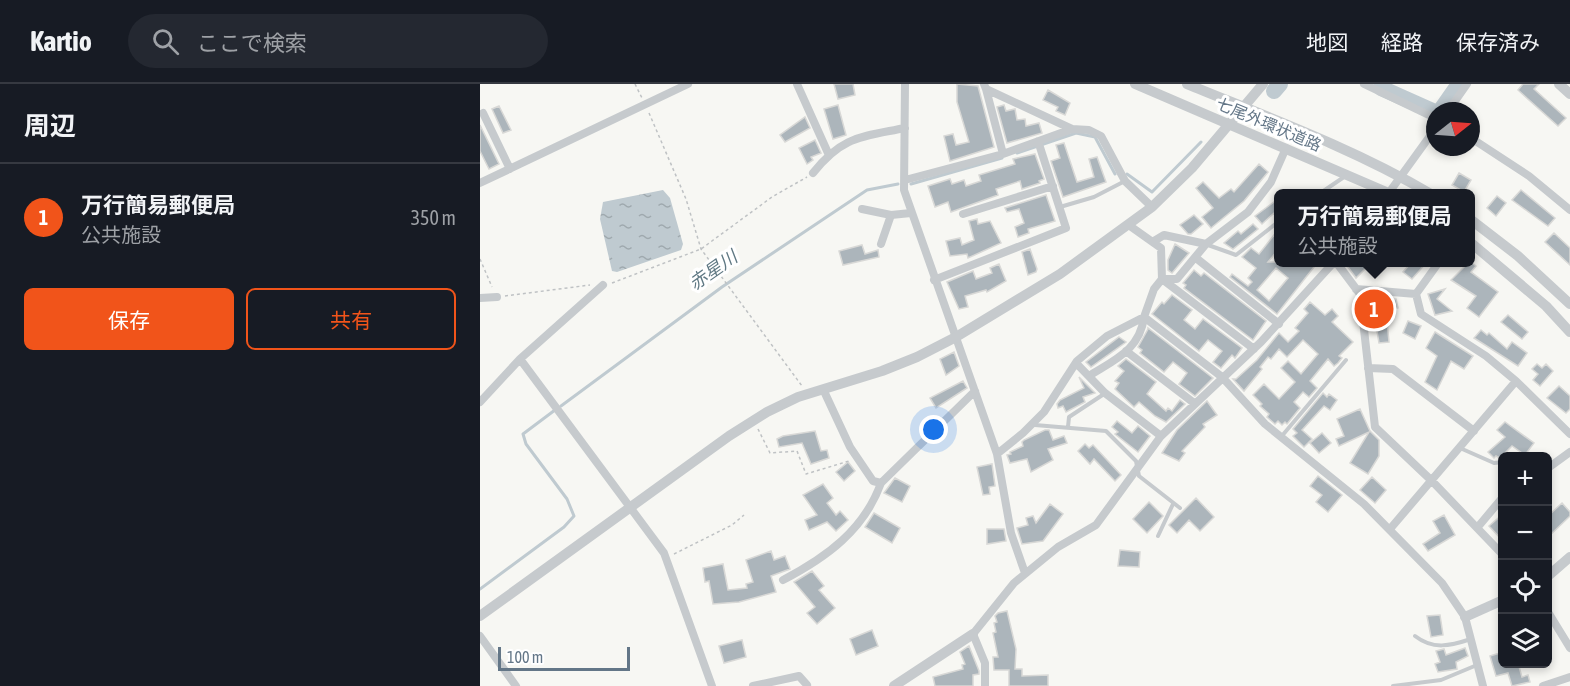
<!DOCTYPE html>
<html lang="ja">
<head>
<meta charset="utf-8">
<style>
	body { margin:0; font-family:"Asap Condensed","Noto Sans JP",sans-serif; background:#242831; color:#f1f3f6 }
	.controls { position:absolute; right:18px; bottom:18px; display:grid; overflow:hidden; border-radius:9px; box-shadow:0 3px 9px #0003 }
	.controls button { width:54px; height:54px; display:grid; place-items:center; padding:0; border:0; border-bottom:2px solid #363941; background:#171b24; color:#f1f3f6; font:30px sans-serif }
	.compass { position:absolute; left:946px; top:18px; width:54px; height:54px; border-radius:50%; background:#171b24; box-shadow:0 3px 9px #0003; rotate:73deg }
	.scale { position:absolute; left:18px; bottom:15px; width:132px; box-sizing:border-box; padding-left:6px; border:3px solid #637687; border-top:0; font-size:16px; line-height:21px; white-space:nowrap; color:#637687; -webkit-text-stroke:4px #fff; paint-order:stroke }
	.you { position:absolute; left:454px; top:346px; width:21px; height:21px; margin:-15px; border:4px solid #fff; border-radius:50%; background:#1a73e8; box-shadow:0 0 0 9px #1a73e833 }
	.badge { display:grid; place-items:center; width:39px; height:39px; border-radius:50%; background:#f1541a; color:#fff; font-size:20px; font-weight:700 }
	.pin { position:absolute; translate:-50% -50%; border:3px solid #fff; box-shadow:0 2px 6px #0006 }
	.popup { position:absolute; left:794px; top:105px; width:201px; height:78px; box-sizing:border-box; display:grid; place-content:center; border-radius:9px; background:#171b24; filter:drop-shadow(0 2px 4px #0005); font-size:20px; white-space:nowrap; color:#9ea1a6 }
	.popup b { font-size:22px; color:#f1f3f6 }
	.popup::after { content:''; position:absolute; left:50%; top:100%; margin-left:-12px; border:12px solid transparent; border-top-color:#171b24 }
	.list { margin:0; padding:0; list-style:none }
	h2 { display:flex; justify-content:space-between; align-items:center; height:78px; margin:0; padding:0 24px; font-size:26px }
	h2 small { font-size:20px; font-weight:400; color:#9ea1a6 }
	.list li { display:grid; grid-template-columns:39px 1fr auto; gap:18px; align-items:center; box-sizing:border-box; height:108px; padding:0 24px; border-top:2px solid #363941 }
	.list b { display:block; font-size:22px; white-space:nowrap }
	.list p { margin:0; font-size:20px; white-space:nowrap; color:#9ea1a6 }
	.list em { font-size:20px; font-style:normal; color:#9ea1a6 }
	.actions { display:flex; gap:12px; padding:18px 24px }
	.actions a { flex:1; padding:14px 0; border:2px solid #f1541a; border-radius:9px; text-align:center; font-size:21px; color:#f1541a }
	.actions .main { background:#f1541a; color:#fff }
	.icon { flex:none; width:33px; height:33px; fill:none; stroke:currentColor; stroke-width:2; stroke-linecap:round; stroke-linejoin:round }
	.map { position:relative; flex:none; width:1090px; height:602px; overflow:hidden }
	header { display:flex; align-items:center; gap:36px; box-sizing:border-box; height:84px; padding:0 30px; background:#171b24; border-bottom:2px solid #363941 }
	header strong { font-size:28px }
	nav { display:flex; gap:33px; margin-inline-start:auto; font-size:21px }
	.search { width:420px; height:54px; background:#242831; display:flex; align-items:center; gap:15px; box-sizing:border-box; padding:0 21px; border-radius:33px; color:#9ea1a6; font-size:22px }
	main { display:flex }
	aside { flex:1; background:#171b24 }
	.map>svg:first-child { display:block }
	.water { fill:url(#water-ripples) }
	.lines { fill:none; stroke-linecap:round; stroke-linejoin:round }
	.stream { stroke:#bfcad0; stroke-width:3 }
	.river { stroke:#bfcad0; stroke-width:16 }
	.building { fill:#acb5bb; stroke:#d8d8d6; stroke-width:1.5; fill-rule:evenodd }
	.path { stroke:#bfc2c4; stroke-width:1.5; stroke-dasharray:3 3; stroke-linecap:butt }
	.service { stroke:#c6cacd; stroke-width:4 }
	.minor { stroke:#c6cacd; stroke-width:8 }
	.tertiary { stroke:#c6cacd; stroke-width:10 }
	.labels { text-anchor:middle; dominant-baseline:central; stroke-width:6; stroke-linejoin:round; paint-order:stroke }
	.street-label { font-size:16px; fill:#637687; stroke:#fff }
	.water-label { font-size:18px; font-style:italic; fill:#5f7883; stroke:#fff }
</style>
</head>
<body>
<header>
<strong>Kartio</strong>
<div class="search"><svg class="icon" aria-label="search" viewBox="0 0 24 24"><circle cx="10" cy="10" r="6"/><path d="M15 15l6 6"/></svg>ここで検索</div>
<nav><a>地図</a><a>経路</a><a>保存済み</a></nav>
</header>
<main>
<aside>
<h2>周辺<small></small></h2>
<ul class="list">
<li><span class="badge">1</span><div><b>万行簡易郵便局</b><p>公共施設</p></div><em>350 m</em></li>
</ul>
<div class="actions"><a class="main">保存</a><a>共有</a></div>
</aside>
<div class="map">
<svg width="1090" height="602" viewBox="0 0 1090 602">
	<defs>
		<pattern id="water-ripples" width="26" height="14" patternUnits="userSpaceOnUse" patternTransform="scale(1.5)"><rect width="26" height="14" fill="#bfcad0"/><path d="M2 4q2-2 4 0t4 0M15 11q2-2 4 0t4 0" fill="none" stroke="#9fa9ae"/></pattern>
	</defs>
	<rect width="100%" height="100%" fill="#f7f7f3"/>
	<!-- water -->
	<path class="water" d="M183 106 190 114 203 160 201 166 137 188 132 187 120 135 123 118Z"/>
	<g class="lines">
		<!-- stream -->
		<path class="stream" d="M537 69 596 49 615 53 635 90
			M647 90 672 108 721 58
			M431 100 522 74
			M81 322 242 203 387 106 418 100
			M0 505 84 443 94 432 87 415 46 360 43 350 75 326"/>
		<!-- river -->
		<path class="river" d="M901 4 955 28
			M794 7 800 0
			M960 27 979 0"/>
	</g>
	<!-- building -->
	<path class="building" d="M354 0H373L375 11 358 15Z
		M477 0 498 2 514 63 470 77 464 52 473 50 476 61 489 58 477 18Z
		M1043 0H1059L1054 5 1086 34 1078 42 1038 6Z
		M568 6 590 19 585 31 576 27 578 23 563 16Z
		M358 21 366 51 353 55 344 25Z
		M524 21 526 27 535 25 537 36 545 35 546 42 559 39 562 49 527 59 517 23Z
		M19 22 31 46 23 49 12 25Z
		M325 33 330 44 305 58 300 51Z
		M0 41 19 80 9 85 0 67Z
		M335 56 341 69 331 73 333 76 327 80 319 64Z
		M584 59 597 98 614 93 609 75 617 73 626 98 583 113 571 77 580 74 576 61Z
		M555 70 564 95 559 97 560 99 542 105 540 97 516 105 518 111 471 128 468 118 455 123 448 102 470 95 472 100 484 96 486 102 501 97 499 91 535 80 533 75Z
		M779 80 788 88 764 117 731 144 722 133 733 124 716 104 723 98 739 114 751 105 754 108Z
		M979 89 991 96 984 108 972 101Z
		M1041 106 1075 134 1068 142 1032 116Z
		M566 111 575 137 548 145 549 149 538 153 535 143 544 139 539 125 527 128 525 124Z
		M1017 112 1026 119 1016 132 1007 124Z
		M798 115V134L794 129 782 140 775 132Z
		M714 131 723 140 711 150H708L700 141Z
		M497 135 498 140 510 137 521 159 488 174 487 170 470 172 466 157 480 154 482 161 494 156 489 137Z
		M773 140 778 145 753 165 744 159 758 147 761 150Z
		M1074 149 1090 164V181L1065 158Z
		M794 151 798 155V166L788 178H838L797 230 750 193 752 190 768 202 772 198 768 194 776 184 762 173 771 164 779 170ZM796 184 808 194 789 217 777 206Z
		M695 160 709 169 692 189 688 186V176Z
		M382 161 385 170 398 166 399 173 363 181 359 167Z
		M550 165 557 185 556 188 548 191 542 168Z
		M990 177 996 182 991 188 1018 208 999 233 987 224 996 212 971 196Z
		M873 178H892L876 194 868 183Z
		M928 178H947L932 195 923 188 930 180Z
		M519 180 526 197 507 208 506 206 485 212 488 223 479 225 467 198 493 187 496 195 512 189 510 184Z
		M714 186 721 192 724 189 786 237 773 256 704 204 706 201 703 199Z
		M965 205 957 215 972 227 955 231 948 210Z
		M692 211 712 226 704 236 715 245 723 235 762 264 755 274 752 271 741 284 733 278 742 267 728 256 719 267 672 230 682 218 684 220Z
		M916 215 918 224 906 226 909 258 899 259 895 236H892L890 217Z
		M830 218 845 231 852 225 858 232 852 238 873 258 859 272 862 274 858 279 854 282 848 275 830 297 837 304 829 313 823 308 814 318 820 324 807 340 805 338 802 341 798 337 795 340 787 333 789 330 780 322 782 320 773 311 784 300 799 315 815 298 801 284 808 277 821 290 838 270 823 256 807 273 799 265 791 275 788 273 780 283 782 285 764 307 753 295H756L777 276 799 249 808 258 819 247 815 244 828 229 824 225Z
		M1028 231 1048 248 1042 255 1021 238Z
		M928 237 941 242 935 255 923 249Z
		M668 245V244L733 294 715 312 699 300 707 289 693 278 684 288 660 269 662 266 658 263Z
		M1001 246 1007 251 1009 249 1027 265 1032 258 1047 269 1038 282 994 254Z
		M955 248 993 272 984 285 971 277 957 306 945 298 957 272 946 264Z
		M639 253 646 258 611 283 606 278Z
		M474 268 479 282 466 291 460 275Z
		M646 275 676 298 667 310 686 327 688 324 692 327 700 316 705 320 686 338 675 332 659 318 654 323 635 305 639 299 635 297 644 287 638 282Z
		M1057 280 1062 284 1066 280 1073 287 1060 302 1053 296 1058 290 1052 285Z
		M599 293 615 309 603 313 605 318 586 328 583 322 578 324 577 320 580 316 604 304Z
		M483 297 487 304 456 324 450 314Z
		M1079 302 1090 312V325L1086 329 1067 314Z
		M843 309 847 313 849 310 857 316 850 326 844 322 822 346 832 355 824 363 813 352 817 349 813 345Z
		M727 317 737 331 723 340 725 343 702 367 705 369 699 377 682 369 697 346Z
		M880 325 890 347 899 356V372L888 390 870 379 889 348 859 362 856 355 864 352 857 335Z
		M637 337 652 349 658 342 670 352 658 368 635 350 638 348 632 343Z
		M1025 338 1054 359 1045 371 1032 362 1020 374 1016 372 1014 374 1008 368 1025 353 1017 346Z
		M565 346H569L573 356 584 352 587 359 568 365 573 376 551 388 547 375 530 379 527 371 531 370 530 368 543 362 542 358 544 356Z
		M335 347 341 367 347 366 349 374 331 380 322 359 299 363 297 355 303 352Z
		M842 349 851 359 839 369 830 359Z
		M605 360 609 364 613 361 641 391 635 397 614 375 610 380 598 367Z
		M368 378 375 387 364 397 356 388Z
		M512 380 515 402 509 403 510 410 503 411 497 383Z
		M838 392 862 411 848 428 836 418 842 411 830 402Z
		M892 393 906 406 895 419 880 406Z
		M415 394 430 402 422 418 404 409Z
		M343 400 353 414 347 419 356 431 360 427 368 436 356 447 347 438 329 446 325 436 337 431 323 411Z
		M716 414 734 433 720 447 709 436 697 449 689 441Z
		M669 418 683 432 667 449 653 435Z
		M1082 419 1090 428V432L1068 453V432Z
		M570 420 583 430 563 457 542 460 537 444 548 441 546 434 553 432 556 439Z
		M394 429 420 444 412 459 385 443Z
		M1023 430V457L1009 442Z
		M964 431 975 451 948 467 943 460 960 449 953 437Z
		M507 445H524L526 457 507 460Z
		M640 466 660 468 659 483 638 482Z
		M291 467 294 476 305 472 310 485 291 492 296 508 259 518 233 520 229 497 225 498 223 484 243 480 248 506 267 504 266 500 273 498 266 476Z
		M332 487 344 502 339 506 355 524 337 540 327 529 335 523 314 498Z
		M527 527 536 565 535 585H542V592L568 591V602H529V586H514L513 573H518L513 549 516 548 514 539 517 538 515 532 518 529Z
		M960 531 963 551 951 553 947 532Z
		M392 546 398 562 376 571 370 555Z
		M262 556 266 573 244 579 239 562Z
		M489 562 499 587V590L493 591V602H455L453 593 483 585 482 581 485 580 480 568Z
		M985 564 988 572 976 578 977 585 958 588 955 580 960 578 956 567 964 565 966 571Z
		M1023 568V579H1038L1042 593 1048 591 1050 598 1032 602 1028 589 1016 592 1010 572Z"/>
	<g class="lines">
		<!-- path -->
		<path class="path" d="M155 0 162 14
			M169 29 206 115 221 165 322 302
			M0 175 12 203
			M132 199 221 165 292 113 327 93
			M25 212 110 201
			M278 345 290 369 317 367 326 390 369 377
			M194 470 252 441 264 431"/>
		<!-- service -->
		<path class="service" d="M839 110 864 93
			M580 123 614 113 645 97
			M728 161 756 171 798 138
			M555 341 626 347 656 377 659 392 700 424
			M588 343 589 333 624 310
			M801 353 866 276
			M980 364 1014 379 1023 378
			M678 452 693 420
			M935 552C953 566 970 562 991 555
			M913 602 961 596 997 581"/>
		<!-- minor -->
		<path class="minor" d="M317 0 348 69
			M425 0 424 106 517 370 531 449 545 489
			M504 0 506 5 592 45
			M884 0 955 34
			M506 5 523 70
			M968 27 987 0
			M3 29 30 85
			M991 54 1049 92 1090 126
			M333 89C362 52 381 53 425 44
			M425 96 523 70 592 45 609 46 621 52 645 97 672 123
			M0 99 208 0
			M908 110 955 45
			M382 125 411 131
			M483 130 573 102
			M674 157 684 151 726 160 768 128 791 98 806 64
			M401 160 411 131 431 129
			M716 174 799 240
			M856 178 880 210 895 343 952 397 1023 471
			M959 178 936 210 941 230 1006 272 1036 297 1090 350
			M682 195 774 265
			M682 195H697L726 160
			M454 196 586 144 558 57
			M876 205 936 210
			M0 214 17 213
			M646 267 714 319
			M40 275 184 469 232 602
			M596 279 625 309 681 352
			M888 284 913 285 994 347
			M609 292C634 276 660 266 664 233L742 293 785 340 884 420 962 499 985 533 1003 602
			M343 305 370 363 393 397 401 399 495 307
			M0 318 40 275 123 201
			M517 370 543 349 564 328 597 277 627 252 664 233 674 205 682 195 681 164 650 142
			M1068 384 1090 368
			M997 444 1023 413
			M910 445 1036 297
			M303 496C347 473 384 446 401 399
			M1068 528 1090 564
			M0 552 36 602
			M273 602 319 592 327 601
			M505 602V579L493 550 534 499 578 463 616 441 681 352 781 258 854 178
			M1063 602 1090 593"/>
		<!-- tertiary -->
		<path class="tertiary" d="M655 0 911 110
			M707 0C790 34 874 65 951 110
			M1079 0 1090 10
			M990 135 1038 172 1090 220
			M990 158 1066 222 1090 248
			M1068 492 1090 473
			M0 532 249 352 287 328 318 313 402 287 437 273 476 253 580 190 672 123 712 84 783 0
			M985 533 1023 516
			M414 602 493 550"/>
	</g>
	<g class="labels">
		<!-- street labels -->
		<g class="street-label">
			<text transform="translate(789 40) rotate(23)">七尾外環状道路</text>
		</g>
		<!-- water labels -->
		<g class="water-label">
			<text transform="translate(233 186) rotate(-35)">赤星川</text>
		</g>
	</g>
</svg>
<div class="controls">
<button>+</button>
<button>−</button>
<button><svg class="icon" aria-label="locate" viewBox="0 0 24 24"><circle cx="12" cy="12" r="6"/><path d="M12 2v4M12 18v4M2 12h4M18 12h4"/></svg></button>
<button><svg class="icon" aria-label="layers" viewBox="0 0 24 24"><path d="M12 4l9 5-9 5-9-5zM3 14l9 5 9-5"/></svg></button>
</div>
<svg class="compass" viewBox="-18 -18 36 36"><path d="M0-13l5 13h-10z" fill="#e53935"/><path d="M0 13l5-13h-10z" fill="#9ea1a6"/></svg>
<div class="scale">100 m</div>
<div class="you"></div>
<div class="pin badge" style="left:894px;top:225px">1</div>
<div class="popup"><b>万行簡易郵便局</b>公共施設</div>
</div>
</main>
</body>
</html>
